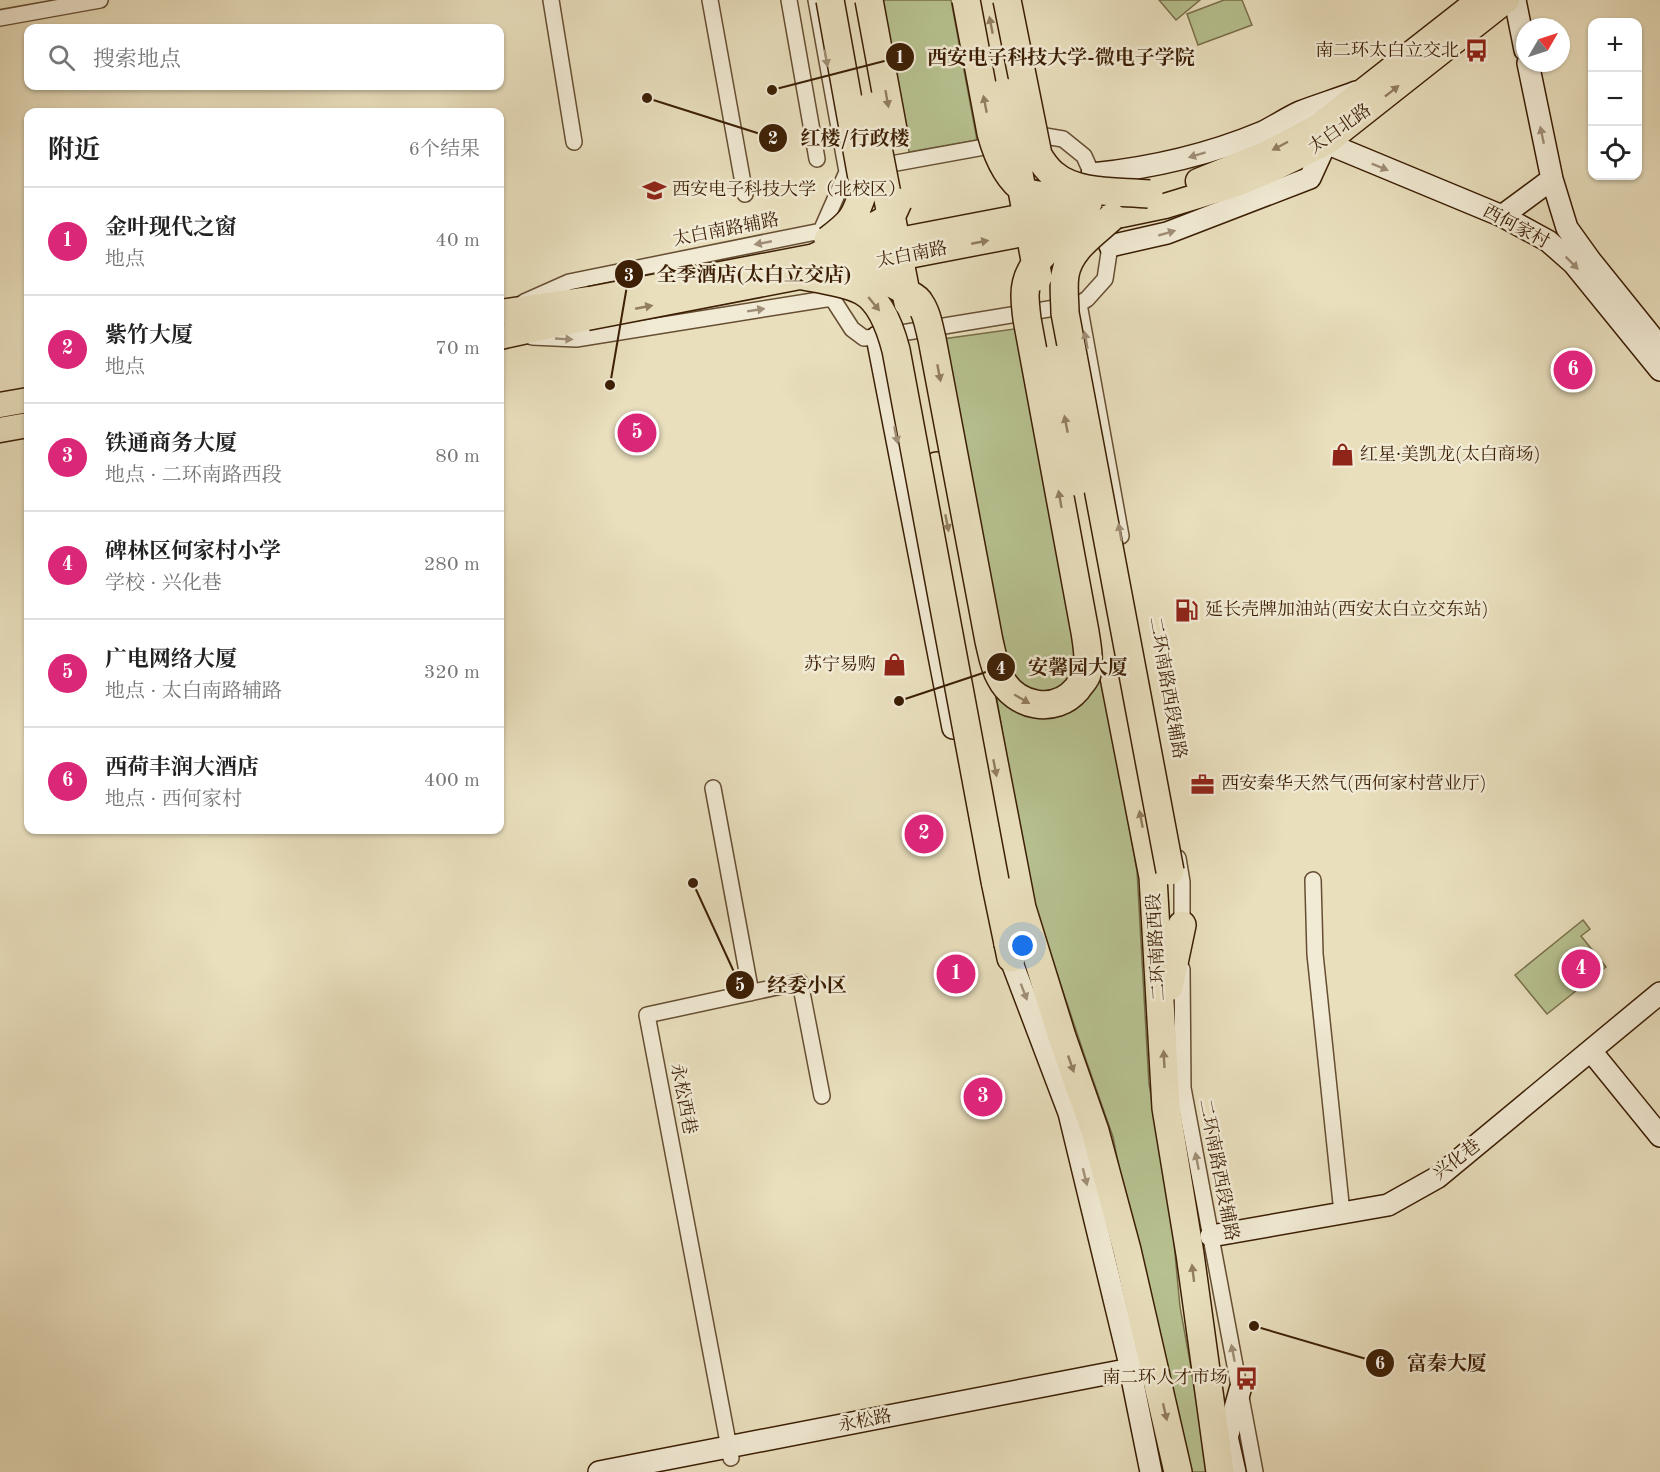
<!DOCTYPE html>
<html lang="zh">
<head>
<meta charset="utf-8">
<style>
	body { margin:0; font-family:"Old Standard TT","Noto Serif SC",serif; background:#f6f6f6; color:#222 }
	.controls { position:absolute; right:18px; top:18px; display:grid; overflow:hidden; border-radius:12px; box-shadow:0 2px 4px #0004 }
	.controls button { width:54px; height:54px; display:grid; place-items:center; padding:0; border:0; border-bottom:2px solid #e0e0e0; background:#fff; color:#222; font:30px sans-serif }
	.compass { position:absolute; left:1516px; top:18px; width:54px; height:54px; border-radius:50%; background:#fff; box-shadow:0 2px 4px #0004; rotate:51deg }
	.you { position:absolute; left:1023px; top:946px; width:21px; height:21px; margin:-15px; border:4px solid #fff; border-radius:50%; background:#1a73e8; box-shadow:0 0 0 9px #1a73e833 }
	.badge { display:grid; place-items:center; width:39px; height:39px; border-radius:50%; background:#db2777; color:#fff; font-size:20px; font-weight:700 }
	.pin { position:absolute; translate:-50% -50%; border:3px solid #fff; box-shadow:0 2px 6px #0006 }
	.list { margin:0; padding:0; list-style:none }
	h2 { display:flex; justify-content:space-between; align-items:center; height:78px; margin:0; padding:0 24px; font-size:26px }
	h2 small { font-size:20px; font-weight:400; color:#767676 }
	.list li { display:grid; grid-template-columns:39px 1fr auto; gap:18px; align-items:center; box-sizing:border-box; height:108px; padding:0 24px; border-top:2px solid #e0e0e0 }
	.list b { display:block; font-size:22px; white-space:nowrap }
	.list p { margin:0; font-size:20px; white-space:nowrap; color:#767676 }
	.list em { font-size:20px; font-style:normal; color:#767676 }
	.icon { flex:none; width:33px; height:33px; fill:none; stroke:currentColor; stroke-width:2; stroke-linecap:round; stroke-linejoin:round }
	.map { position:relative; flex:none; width:1660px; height:1472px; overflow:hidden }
	.search { position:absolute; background:#fff; box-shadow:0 2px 4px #0004; left:24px; top:24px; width:480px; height:66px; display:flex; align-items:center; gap:15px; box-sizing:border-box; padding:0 21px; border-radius:12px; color:#767676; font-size:22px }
	.panel { position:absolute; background:#fff; box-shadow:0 2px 4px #0004; left:24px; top:108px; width:480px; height:726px; border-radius:12px }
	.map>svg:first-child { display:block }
	.green { fill:#b7c190; stroke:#79704a; stroke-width:1.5 }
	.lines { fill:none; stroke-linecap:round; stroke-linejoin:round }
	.street-casing { stroke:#664e32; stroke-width:18 }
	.secondary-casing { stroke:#3b1e04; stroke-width:24 }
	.primary-casing { stroke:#3b1e04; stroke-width:27 }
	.highway-casing { stroke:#3b1e04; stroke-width:30 }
	.street { stroke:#f1ead4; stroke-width:15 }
	.secondary { stroke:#f1ead4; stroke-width:21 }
	.primary { stroke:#e9dfbd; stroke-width:24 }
	.highway { stroke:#e9dfbd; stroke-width:27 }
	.primary-bridge-casing { stroke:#3b1e04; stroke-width:27; stroke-linecap:butt }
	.highway-bridge-casing { stroke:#3b1e04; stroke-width:30; stroke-linecap:butt }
	.primary-bridge { stroke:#e9dfbd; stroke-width:24 }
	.highway-bridge { stroke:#e9dfbd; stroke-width:27 }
	.oneway { fill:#927e60 }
	.oneway2 { fill:#9f8e76 }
	.labels { text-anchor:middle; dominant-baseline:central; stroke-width:5; stroke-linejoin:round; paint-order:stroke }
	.poi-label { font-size:18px; fill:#3b1e04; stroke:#f1ead4; text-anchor:start }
	.street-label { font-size:18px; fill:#3b1e04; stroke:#f1ead4 }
	.leader { fill:none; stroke:#3b1e04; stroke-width:2 }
	.callout-dot { fill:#3b1e04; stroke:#f1ead4; stroke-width:2 }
	.mark-label { font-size:18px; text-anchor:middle; font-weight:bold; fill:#fff }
	.callout-label { font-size:20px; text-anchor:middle; font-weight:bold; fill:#3b1e04; stroke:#f1ead4; stroke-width:5; stroke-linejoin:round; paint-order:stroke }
</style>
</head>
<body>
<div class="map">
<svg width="1660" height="1472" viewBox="0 0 1660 1472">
	<rect width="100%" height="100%" fill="#e9dfbd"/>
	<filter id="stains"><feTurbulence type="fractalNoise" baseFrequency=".00333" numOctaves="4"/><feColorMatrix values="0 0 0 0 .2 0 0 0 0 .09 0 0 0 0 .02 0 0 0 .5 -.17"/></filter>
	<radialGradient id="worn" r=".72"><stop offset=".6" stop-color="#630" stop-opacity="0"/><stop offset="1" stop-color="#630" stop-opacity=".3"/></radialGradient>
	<!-- green -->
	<path class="green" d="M883 0H951L977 140 909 152Z
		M1159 0H1200L1176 20Z
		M1224 0H1242L1252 25 1198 45 1187 14Z
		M1022 328 1081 661 1065 689 1029 695 1005 667 943 339Z
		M1101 668 1137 871 1149 1084 1171 1211 1180 1307 1210 1472H1182L1131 1230 1113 1137 1086 1060 1033 902 994 684 1022 710Z
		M1583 920 1590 929 1581 936 1606 967 1547 1014 1515 975Z"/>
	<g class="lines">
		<defs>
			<path id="street" d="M551 0 574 142
				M710 0 745 194
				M789 0 817 159
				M816 0 847 172
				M0 18 100 0
				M1045 136 1063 139 1084 156 1092 174 1110 246 1105 279 1087 299 1079 304 877 337 864 338 852 329 832 298 821 231 847 172Z
				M524 302 569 282 821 231
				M1079 304 1121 536
				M532 337 576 339 832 298
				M713 788 751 993
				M1178 858 1182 882V933
				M1313 880 1315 954 1342 1213
				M1182 969 1183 1088 1255 1472
				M731 1458 647 1015 800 982 822 1096"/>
			<path id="secondary" d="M1515 0 1525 50
				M1528 63 1552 179 1567 228 1590 260 1660 347
				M1092 174C1151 168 1208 155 1263 132 1275 126 1287 118 1300 112 1318 105 1338 99 1356 92
				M1502 216 1552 179
				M1110 246 1167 233 1310 178 1326 143 1502 216 1548 241 1573 263 1660 370
				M877 337 953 728
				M1591 1051 1660 1136
				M1211 1236 1388 1205 1438 1177 1660 993
				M1131 1355 1133 1383 1151 1472
				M1226 1432 1235 1472
				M1227 1438 1240 1390
				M599 1472 1131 1369 1069 1113 1005 944"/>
			<path id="primary" d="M1198 181 1265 154 1317 127 1479 0
				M1112 217 1165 206 1237 184 1273 169 1326 143 1507 0
				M500 312 590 299
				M500 337 587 318
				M0 405 28 400
				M0 430 28 425"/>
			<path id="highway" d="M851 0 870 106
				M986 0 1004 92
				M937 466 1022 908 1062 1037 1095 1131 1127 1250 1178 1472
				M1076 482 1153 877 1166 1108 1190 1254 1220 1472
				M995 881 1011 958
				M1169 987 1182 925"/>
		</defs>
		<!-- street casing -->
		<use href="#street" class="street-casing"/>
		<!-- secondary casing -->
		<use href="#secondary" class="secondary-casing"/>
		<!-- primary casing -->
		<use href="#primary" class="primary-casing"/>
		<!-- highway casing -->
		<use href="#highway" class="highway-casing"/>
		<!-- street -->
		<use href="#street" class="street"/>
		<!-- secondary -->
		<use href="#secondary" class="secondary"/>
		<!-- primary -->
		<use href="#primary" class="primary"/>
		<!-- highway -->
		<use href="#highway" class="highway"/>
		<defs>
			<path id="primary-bridge" d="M590 299 1087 204
				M587 318 1085 222"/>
			<path id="highway-bridge" d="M869 0 894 135
				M966 0 991 133C997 155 1007 180 1027 192 1035 196 1047 195 1055 197 1066 199 1077 201 1088 203
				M1007 0 1038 155C1042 162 1047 169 1053 174 1077 195 1119 191 1149 194
				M1004 92 1038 277
				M870 106 908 303
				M1112 217C1095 233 1069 249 1065 275 1063 287 1065 301 1065 313L1170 871
				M828 240C852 222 855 218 864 189L830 0
				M816 257 882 222 893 213 898 202
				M838 270C864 273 888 278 909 294 913 296 918 299 920 303 927 313 929 327 932 339L989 641C992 653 994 667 1000 677 1015 707 1055 715 1077 689 1080 684 1086 679 1087 674 1090 660 1087 645 1085 632L1027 319C1026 311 1025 303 1025 295 1025 257 1063 239 1090 221
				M803 276C820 279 848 283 862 291 881 301 891 331 896 350L995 881
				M1053 359 1076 482"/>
		</defs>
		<!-- primary-bridge casing -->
		<use href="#primary-bridge" class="primary-bridge-casing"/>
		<!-- highway-bridge casing -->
		<use href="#highway-bridge" class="highway-bridge-casing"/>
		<!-- primary-bridge -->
		<use href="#primary-bridge" class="primary-bridge"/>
		<!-- highway-bridge -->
		<use href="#highway-bridge" class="highway-bridge"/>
	</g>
	<!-- one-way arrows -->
	<defs><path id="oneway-solid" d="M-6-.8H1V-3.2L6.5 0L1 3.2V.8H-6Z" transform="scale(1.5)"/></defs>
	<g class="oneway">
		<use href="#oneway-solid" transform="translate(991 25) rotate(-101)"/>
		<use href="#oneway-solid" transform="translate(1392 91) rotate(-38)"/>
		<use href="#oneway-solid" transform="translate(887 99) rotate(80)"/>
		<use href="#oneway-solid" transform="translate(985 104) rotate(-101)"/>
		<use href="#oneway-solid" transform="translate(1280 146) rotate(152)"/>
		<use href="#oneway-solid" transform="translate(980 242) rotate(-11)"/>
		<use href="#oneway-solid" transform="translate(874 304) rotate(51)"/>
		<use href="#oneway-solid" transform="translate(644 307) rotate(-11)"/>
		<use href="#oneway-solid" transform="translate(939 373) rotate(79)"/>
		<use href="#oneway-solid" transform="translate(1066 424) rotate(-101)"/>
		<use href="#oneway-solid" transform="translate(1060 499) rotate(-100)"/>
		<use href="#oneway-solid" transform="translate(947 523) rotate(79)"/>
		<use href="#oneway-solid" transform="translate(1022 699) rotate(30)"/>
		<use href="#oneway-solid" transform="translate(995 768) rotate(79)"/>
		<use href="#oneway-solid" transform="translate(1141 819) rotate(-101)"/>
		<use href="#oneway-solid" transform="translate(1164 1059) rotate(-93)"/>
		<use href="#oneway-solid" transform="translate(1071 1064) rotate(71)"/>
		<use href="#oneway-solid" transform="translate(1193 1273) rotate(-97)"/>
		<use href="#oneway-solid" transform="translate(1165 1412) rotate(77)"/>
	</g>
	<g class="oneway2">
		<use href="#oneway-solid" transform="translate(826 58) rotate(80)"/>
		<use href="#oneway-solid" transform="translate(1542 135) rotate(-102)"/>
		<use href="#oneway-solid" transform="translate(1197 155) rotate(163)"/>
		<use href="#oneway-solid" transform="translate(1380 167) rotate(22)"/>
		<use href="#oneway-solid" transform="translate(1167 233) rotate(-16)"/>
		<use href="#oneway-solid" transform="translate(763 243) rotate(169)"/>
		<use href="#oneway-solid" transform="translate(1572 263) rotate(45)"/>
		<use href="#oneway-solid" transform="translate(756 310) rotate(-9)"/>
		<use href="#oneway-solid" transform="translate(564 339) rotate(3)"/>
		<use href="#oneway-solid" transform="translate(1086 340) rotate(-100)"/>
		<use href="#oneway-solid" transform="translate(896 435) rotate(79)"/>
		<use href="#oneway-solid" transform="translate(1120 532) rotate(-100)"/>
		<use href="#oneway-solid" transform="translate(1024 992) rotate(69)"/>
		<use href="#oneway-solid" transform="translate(1197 1161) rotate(-101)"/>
		<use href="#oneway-solid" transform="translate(1085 1177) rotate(76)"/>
		<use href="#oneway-solid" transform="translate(1233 1353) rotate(-101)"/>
	</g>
	<!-- icons -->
	<defs>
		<symbol id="bus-bare" viewBox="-9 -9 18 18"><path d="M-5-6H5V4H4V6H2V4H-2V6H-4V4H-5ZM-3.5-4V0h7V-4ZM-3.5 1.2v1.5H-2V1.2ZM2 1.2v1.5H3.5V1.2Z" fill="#8f2418" stroke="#f1ead4" stroke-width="2.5" paint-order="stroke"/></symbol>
		<symbol id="university-bare" viewBox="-9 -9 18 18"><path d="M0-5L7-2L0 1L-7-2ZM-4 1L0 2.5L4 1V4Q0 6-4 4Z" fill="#8f2418" stroke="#f1ead4" stroke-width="2.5" paint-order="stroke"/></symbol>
		<symbol id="shop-bare" viewBox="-9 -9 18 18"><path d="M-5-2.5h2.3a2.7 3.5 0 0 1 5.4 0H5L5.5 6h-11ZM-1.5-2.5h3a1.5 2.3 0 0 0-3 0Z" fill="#8f2418" stroke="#f1ead4" stroke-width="2.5" paint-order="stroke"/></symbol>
		<symbol id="fuel-bare" viewBox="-9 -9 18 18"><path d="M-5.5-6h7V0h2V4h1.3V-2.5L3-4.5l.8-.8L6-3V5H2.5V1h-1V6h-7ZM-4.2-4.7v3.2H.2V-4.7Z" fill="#8f2418" stroke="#f1ead4" stroke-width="2.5" paint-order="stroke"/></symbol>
		<symbol id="office-bare" viewBox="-9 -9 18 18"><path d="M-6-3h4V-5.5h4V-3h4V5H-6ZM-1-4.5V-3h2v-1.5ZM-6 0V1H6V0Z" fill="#8f2418" stroke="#f1ead4" stroke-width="2.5" paint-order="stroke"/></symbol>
	</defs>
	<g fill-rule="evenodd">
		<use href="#bus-bare" x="1460" y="34" width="33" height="33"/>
		<use href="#university-bare" x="638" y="174" width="33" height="33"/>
		<use href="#shop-bare" x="1326" y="438" width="33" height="33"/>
		<use href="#fuel-bare" x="1170" y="594" width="33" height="33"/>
		<use href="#shop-bare" x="878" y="648" width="33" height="33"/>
		<use href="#office-bare" x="1186" y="768" width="33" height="33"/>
		<use href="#bus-bare" x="1230" y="1362" width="33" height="33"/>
	</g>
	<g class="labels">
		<!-- poi labels -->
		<g class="poi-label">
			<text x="1459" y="51" text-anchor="end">南二环太白立交北</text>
			<text x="672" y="190">西安电子科技大学（北校区）</text>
			<text x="1360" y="455">红星·美凯龙(太白商场)</text>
			<text x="1205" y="610">延长壳牌加油站(西安太白立交东站)</text>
			<text x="876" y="665" text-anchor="end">苏宁易购</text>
			<text x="1221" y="784">西安秦华天然气(西何家村营业厅)</text>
			<text x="1228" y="1378" text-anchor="end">南二环人才市场</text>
		</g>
		<!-- street labels -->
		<g class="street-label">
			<text transform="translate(1340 129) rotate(-35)">太白北路</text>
			<text transform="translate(1516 227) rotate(28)">西何家村</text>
			<text transform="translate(726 230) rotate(-11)">太白南路辅路</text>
			<text transform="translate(912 255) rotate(-11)">太白南路</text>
			<text transform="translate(1167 688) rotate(80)">二环南路西段辅路</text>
			<text transform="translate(1157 947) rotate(-93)">二环南路西段</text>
			<text transform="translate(683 1099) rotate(79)">永松西巷</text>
			<text transform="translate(1457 1160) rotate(-38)">兴化巷</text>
			<text transform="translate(1218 1170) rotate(79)">二环南路西段辅路</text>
			<text transform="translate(865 1421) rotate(-11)">永松路</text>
		</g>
	</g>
	<!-- callouts -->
	<path class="leader" d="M772 90L900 57M647 98L773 138M610 385L629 274M899 701L1001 667M693 883L740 985M1254 1326L1380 1363"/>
	<g class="callout-dot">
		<circle cx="772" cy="90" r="6"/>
		<circle cx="647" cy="98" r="6"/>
		<circle cx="610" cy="385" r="6"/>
		<circle cx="899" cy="701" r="6"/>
		<circle cx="693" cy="883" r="6"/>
		<circle cx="1254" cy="1326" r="6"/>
		<circle cx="900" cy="57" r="15"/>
		<circle cx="773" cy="138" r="15"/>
		<circle cx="629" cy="274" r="15"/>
		<circle cx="1001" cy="667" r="15"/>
		<circle cx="740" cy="985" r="15"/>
		<circle cx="1380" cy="1363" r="15"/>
	</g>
	<g class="mark-label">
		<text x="900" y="63">1</text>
		<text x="773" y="144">2</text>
		<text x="629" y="281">3</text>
		<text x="1001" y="674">4</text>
		<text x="740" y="991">5</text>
		<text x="1380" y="1369">6</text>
	</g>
	<g class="callout-label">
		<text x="1061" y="64">西安电子科技大学-微电子学院</text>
		<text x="855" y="145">红楼/行政楼</text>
		<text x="754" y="281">全季酒店(太白立交店)</text>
		<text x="1078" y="674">安馨园大厦</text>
		<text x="807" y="992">经委小区</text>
		<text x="1447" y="1370">富秦大厦</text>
	</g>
	<rect width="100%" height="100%" filter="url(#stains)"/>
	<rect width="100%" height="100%" fill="url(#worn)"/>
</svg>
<div class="controls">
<button>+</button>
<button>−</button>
<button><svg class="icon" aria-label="locate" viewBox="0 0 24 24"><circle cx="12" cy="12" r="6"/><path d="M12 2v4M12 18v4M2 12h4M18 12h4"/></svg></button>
</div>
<svg class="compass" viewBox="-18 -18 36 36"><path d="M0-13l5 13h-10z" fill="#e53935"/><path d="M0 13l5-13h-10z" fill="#767676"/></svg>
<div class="you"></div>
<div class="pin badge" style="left:956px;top:974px">1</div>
<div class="pin badge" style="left:924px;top:834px">2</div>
<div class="pin badge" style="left:983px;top:1097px">3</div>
<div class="pin badge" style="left:1581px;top:969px">4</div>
<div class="pin badge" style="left:637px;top:433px">5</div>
<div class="pin badge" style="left:1573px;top:370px">6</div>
<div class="search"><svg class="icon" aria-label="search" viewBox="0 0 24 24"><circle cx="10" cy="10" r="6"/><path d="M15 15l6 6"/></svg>搜索地点</div>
<section class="panel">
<h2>附近<small>6个结果</small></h2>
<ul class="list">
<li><span class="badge">1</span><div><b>金叶现代之窗</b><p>地点</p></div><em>40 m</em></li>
<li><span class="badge">2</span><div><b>紫竹大厦</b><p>地点</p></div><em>70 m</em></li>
<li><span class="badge">3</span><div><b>铁通商务大厦</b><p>地点 · 二环南路西段</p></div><em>80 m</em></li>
<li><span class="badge">4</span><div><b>碑林区何家村小学</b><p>学校 · 兴化巷</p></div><em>280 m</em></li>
<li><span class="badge">5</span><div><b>广电网络大厦</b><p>地点 · 太白南路辅路</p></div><em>320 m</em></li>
<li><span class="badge">6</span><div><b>西荷丰润大酒店</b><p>地点 · 西何家村</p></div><em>400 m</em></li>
</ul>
</section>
</div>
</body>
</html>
